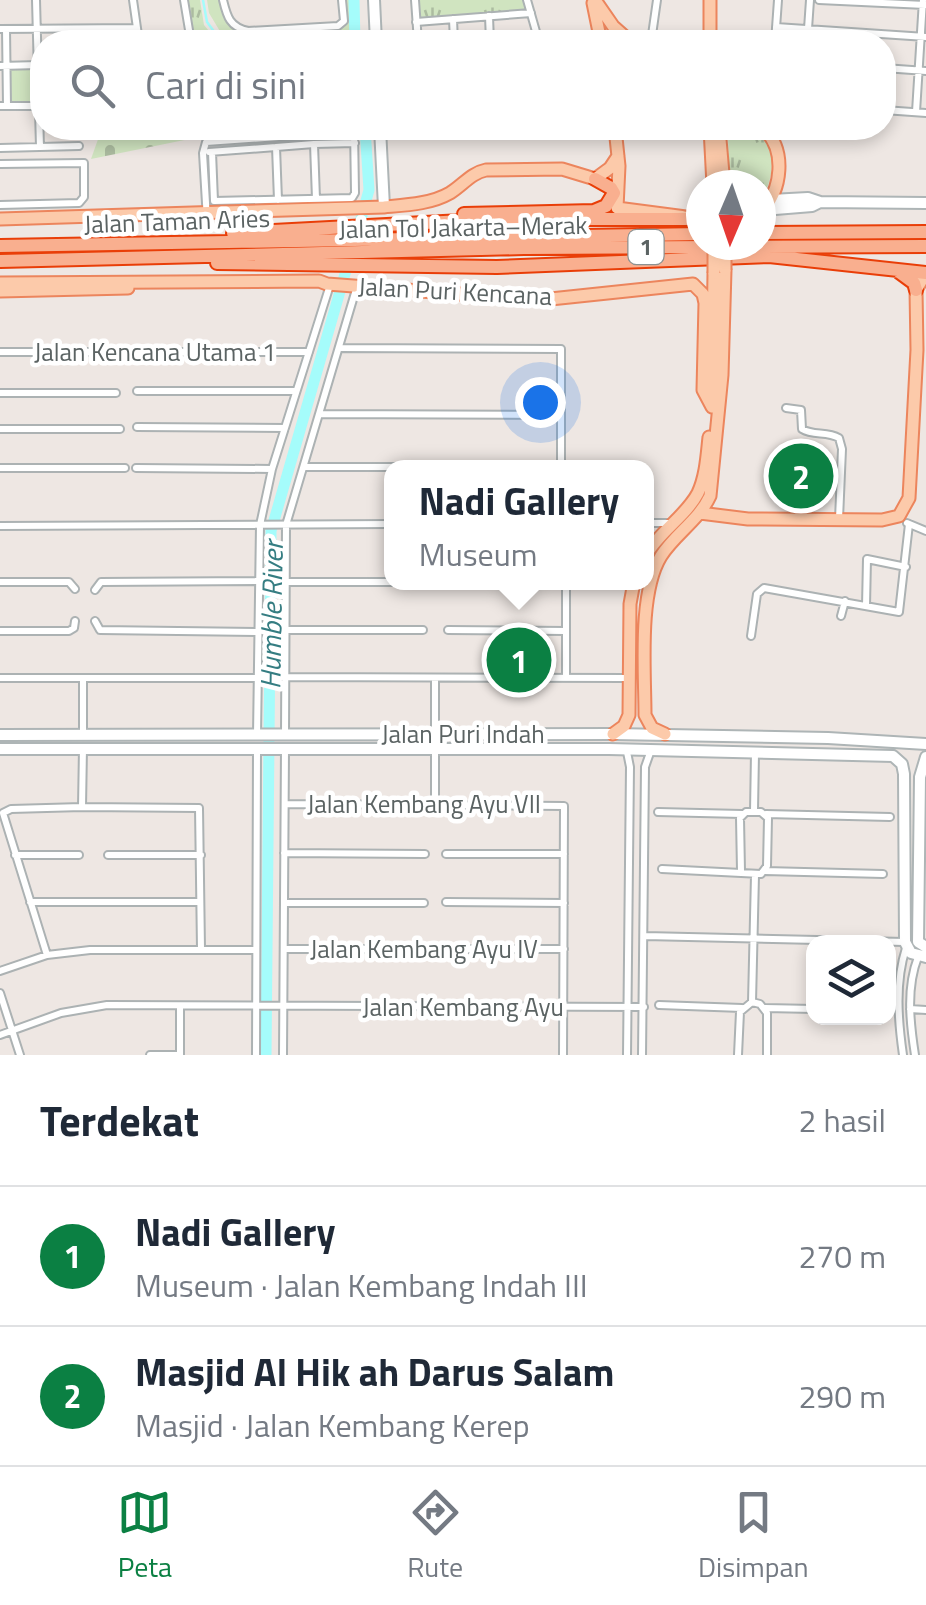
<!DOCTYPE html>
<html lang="id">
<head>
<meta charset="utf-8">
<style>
	body { margin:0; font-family:"Titillium Web",sans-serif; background:#f2f2f3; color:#1f2937 }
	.controls { position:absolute; right:30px; bottom:30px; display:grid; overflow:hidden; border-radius:20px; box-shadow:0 5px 15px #0003 }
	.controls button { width:90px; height:90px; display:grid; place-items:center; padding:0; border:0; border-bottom:2px solid #e0e1e3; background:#fff; color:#1f2937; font:50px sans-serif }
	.compass { position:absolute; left:686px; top:170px; width:90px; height:90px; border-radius:50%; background:#fff; box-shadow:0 5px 15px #0003; rotate:182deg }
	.you { position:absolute; left:540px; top:402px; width:35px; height:35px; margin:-25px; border:8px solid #fff; border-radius:50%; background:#1a73e8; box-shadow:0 0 0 15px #1a73e833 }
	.badge { display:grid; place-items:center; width:65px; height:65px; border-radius:50%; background:#0b8043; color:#fff; font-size:32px; font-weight:700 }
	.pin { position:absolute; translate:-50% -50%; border:5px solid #fff; box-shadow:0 2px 10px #0006 }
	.popup { position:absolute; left:384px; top:460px; width:270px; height:130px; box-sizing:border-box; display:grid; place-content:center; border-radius:20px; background:#fff; filter:drop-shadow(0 2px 8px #0005); font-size:32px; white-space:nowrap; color:#747a83 }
	.popup b { font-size:38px; color:#1f2937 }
	.popup::after { content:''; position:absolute; left:50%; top:100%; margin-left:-20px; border:20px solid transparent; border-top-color:#fff }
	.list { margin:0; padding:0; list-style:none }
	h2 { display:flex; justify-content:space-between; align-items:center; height:130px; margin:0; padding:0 40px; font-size:42px }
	h2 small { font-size:32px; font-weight:400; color:#747a83 }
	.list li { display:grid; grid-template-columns:65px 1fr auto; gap:30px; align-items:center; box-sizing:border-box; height:140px; padding:0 40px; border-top:2px solid #e0e1e3 }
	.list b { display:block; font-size:38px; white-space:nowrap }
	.list p { margin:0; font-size:32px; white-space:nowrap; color:#747a83 }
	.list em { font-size:32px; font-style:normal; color:#747a83 }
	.icon { flex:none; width:55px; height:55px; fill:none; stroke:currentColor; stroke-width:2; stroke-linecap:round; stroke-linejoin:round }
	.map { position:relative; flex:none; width:926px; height:1055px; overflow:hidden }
	.search { position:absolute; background:#fff; box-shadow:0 5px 15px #0003; left:30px; right:30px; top:30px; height:110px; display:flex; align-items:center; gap:25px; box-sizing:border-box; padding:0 35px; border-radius:40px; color:#747a83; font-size:38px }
	.sheet { height:410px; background:#fff }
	nav { display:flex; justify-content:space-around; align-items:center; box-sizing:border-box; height:140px; border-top:2px solid #e0e1e3; background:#fff; font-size:28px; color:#747a83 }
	nav a { display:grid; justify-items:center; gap:5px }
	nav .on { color:#0b8043 }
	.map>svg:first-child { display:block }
	.cemetery { fill:url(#cemetery-stones) }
	.park { fill:url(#park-tufts) }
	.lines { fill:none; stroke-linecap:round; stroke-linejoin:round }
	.stream { stroke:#a5fcfb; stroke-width:2.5 }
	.river { stroke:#a5fcfb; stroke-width:11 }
	.street-casing { stroke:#acb2b3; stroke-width:10 }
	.secondary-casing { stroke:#aeb5b6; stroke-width:14 }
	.primary-casing { stroke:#ec855d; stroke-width:15 }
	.highway-casing { stroke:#e93e08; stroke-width:16 }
	.street { stroke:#fff; stroke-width:6 }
	.secondary { stroke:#fff; stroke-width:10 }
	.primary { stroke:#fccaaa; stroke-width:11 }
	.highway { stroke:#f9af8f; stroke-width:12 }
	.primary-bridge-casing { stroke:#ec855d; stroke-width:15; stroke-linecap:butt }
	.primary-bridge { stroke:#fccaaa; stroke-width:11 }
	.labels { text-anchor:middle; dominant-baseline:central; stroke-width:9; stroke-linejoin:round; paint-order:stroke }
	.shield { fill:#fff; stroke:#8c9292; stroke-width:2.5 }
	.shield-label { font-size:22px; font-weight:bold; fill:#5b6363 }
	.street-label { font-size:25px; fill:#5b6363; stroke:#fff }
	.water-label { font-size:28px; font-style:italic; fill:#357d82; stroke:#fff }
</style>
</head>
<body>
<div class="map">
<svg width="926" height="1055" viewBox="0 0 926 1055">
	<defs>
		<pattern id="cemetery-stones" width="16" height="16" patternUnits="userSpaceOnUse" patternTransform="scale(2.5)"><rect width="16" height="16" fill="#d0e4c0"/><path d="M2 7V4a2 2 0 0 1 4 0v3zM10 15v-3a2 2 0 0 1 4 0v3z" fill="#acbca0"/></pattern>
		<pattern id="park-tufts" width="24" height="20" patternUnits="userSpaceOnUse" patternTransform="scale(2.5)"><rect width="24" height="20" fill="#d0e4c0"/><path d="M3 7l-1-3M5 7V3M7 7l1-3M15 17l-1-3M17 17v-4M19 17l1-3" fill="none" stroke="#acbca0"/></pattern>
	</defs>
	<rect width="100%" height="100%" fill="#eee7e3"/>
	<!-- cemetery -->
	<path class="cemetery" d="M102 128H219V133L91 159Z"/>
	<!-- park -->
	<path class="park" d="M187 0H200L204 25 218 42H193Z
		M207 0H221C223 11 224 21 235 27 254 39 321 28 345 27V0H351L353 42H348L342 36 237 40 224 38 209 13Z
		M417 0H526L529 10 418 19Z
		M8 67 34 68 36 102 8 103Z
		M743 128 768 138C775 154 773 184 761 197V185H729L728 134Z"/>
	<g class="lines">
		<!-- stream -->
		<path class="stream" d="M203 0 207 22 221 41 230 42
			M262 42 340 39 343 42"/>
		<!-- river -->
		<path class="river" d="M354 0 355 42
			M357 233 369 190 365 128
			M266 1055 271 531 349 260"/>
		<defs>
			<path id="street" d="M36 0 40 147
				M133 0 139 42
				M184 0 191 42
				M223 0C227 17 230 27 248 31L338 26 344 21 342 0
				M415 0 418 42
				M527 0 539 42
				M819 0 925 5
				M489 16 490 42
				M453 19 454 42
				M416 22 531 13
				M776 27 926 37
				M0 29 137 28
				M6 29 7 106
				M808 29 810 0
				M651 42 657 0
				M775 42 778 0
				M0 66 39 65
				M884 68 926 71
				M0 106H41
				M884 110 926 113
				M916 112 923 0
				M248 128V139
				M314 144 355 143
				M276 147 314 144 316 199
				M0 148 79 146
				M209 152 276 147 278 200
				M212 152 214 201 352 198 355 193 354 128
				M0 164 84 163V197L79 203 0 205
				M207 220 203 153 206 142 379 130
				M341 348 561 349V468
				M0 352H309
				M137 391H296
				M0 393H116
				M786 408 801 410 802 429C813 436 827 431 839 438L842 449 839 519
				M320 414 561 415
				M137 427 285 428
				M0 429H120
				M304 467H561
				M0 468H125
				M136 468 272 469
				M646 523H670
				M907 523 926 531
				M0 526 392 524
				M0 582H69L75 589
				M285 582H392
				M95 590 101 582 258 581
				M866 606 867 559 906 567
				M841 616 845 601
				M95 621 100 630 258 632
				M285 630H423
				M448 630 566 631
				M0 631H69L74 628 75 621
				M751 636 757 594 764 588 899 612 909 524
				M285 677 629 678
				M0 678H258
				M435 678V803
				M566 678V582
				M83 734V678
				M257 735 260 525 272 469 330 285
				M285 735 286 525 357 286
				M83 748 82 807 199 808 201 949
				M622 749 627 752 630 767 627 1055
				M285 804 564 806 563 1055
				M754 811 755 753
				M658 812 742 814
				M766 814 890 817
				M284 853 425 854
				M446 854H564
				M15 855H79
				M108 855H201
				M662 869 761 874 767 866 768 818 761 812H746L740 818 741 871
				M765 871 883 874
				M30 902H200
				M446 902 564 903
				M284 903H424
				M645 936 905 942
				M284 949H564
				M47 955 3 813 11 809 82 807
				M0 971 47 955 90 950H256
				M0 993 20 1055
				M752 1002 755 875
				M659 1005 742 1008
				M765 1008 814 1009
				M910 1009 926 1010
				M0 1035 61 1013 107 1005 644 1007
				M150 1055H180V1006
				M256 1055 257 750
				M283 1055 285 749
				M642 1055 645 767 651 750
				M738 1055 740 1012 752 1002 760 1004 767 1013V1055
				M903 1055C898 1020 895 982 906 948
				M915 1055C910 1023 906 988 918 957"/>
			<path id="secondary" d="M374 0 376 42
				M380 128 384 207
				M380 130 411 128
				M771 200 808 198 820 202 926 203
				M763 210 812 206 820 202
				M0 735 613 734 828 738 926 744
				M0 749H609L893 756 902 764 904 774 905 942 911 953 926 957
				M926 757 920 777 918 942 926 947"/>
			<path id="primary" d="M595 0 613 26 631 42
				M710 0V42
				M593 3 601 42
				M615 128 619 166 617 208 701 219
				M710 128 713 185
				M719 128 724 185
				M761 212C782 190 787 150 763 128
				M0 219 384 207C406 205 431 204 450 193 463 185 471 173 486 170L562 169 595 179 610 168 618 156
				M0 283 319 281 327 284 541 300 693 284 703 294 705 303 703 390 712 407
				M0 291 128 288
				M712 403 714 273
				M700 513 748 519 882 520 899 516 909 498 917 350 916 290 926 273
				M646 555C660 531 686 516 698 493 706 476 707 455 709 437
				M613 734 624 726 629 715 630 604 634 582
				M665 734 652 728 645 715C645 671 638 593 661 556 675 534 699 520 710 496L722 375 725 270"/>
			<path id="highway" d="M464 214 594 211 606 206 614 193 611 188 595 179
				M233 233 500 219H692
				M761 233 926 232
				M0 246 701 234
				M0 261 524 248 926 246
				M217 263 497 267 769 256 926 273
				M899 272 914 283 916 290"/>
		</defs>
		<!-- street casing -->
		<use href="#street" class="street-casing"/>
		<!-- secondary casing -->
		<use href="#secondary" class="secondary-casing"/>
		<!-- primary casing -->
		<use href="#primary" class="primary-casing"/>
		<!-- highway casing -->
		<use href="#highway" class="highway-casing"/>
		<!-- street -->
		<use href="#street" class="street"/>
		<!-- secondary -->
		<use href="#secondary" class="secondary"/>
		<!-- primary -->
		<use href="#primary" class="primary"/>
		<!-- highway -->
		<use href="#highway" class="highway"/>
		<defs>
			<path id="primary-bridge" d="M714 245V273
				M725 245V270"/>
		</defs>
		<!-- primary-bridge casing -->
		<use href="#primary-bridge" class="primary-bridge-casing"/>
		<!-- primary-bridge -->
		<use href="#primary-bridge" class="primary-bridge"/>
	</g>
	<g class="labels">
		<!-- shield labels -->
		<rect class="shield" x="628.5" y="230" width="35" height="34" rx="8"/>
		<g class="shield-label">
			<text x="646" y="247">1</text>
		</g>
		<!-- street labels -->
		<g class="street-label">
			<text transform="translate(177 221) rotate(-2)">Jalan Taman Aries</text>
			<text transform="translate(463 227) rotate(-1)">Jalan Tol Jakarta–Merak</text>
			<text transform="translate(455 291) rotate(3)">Jalan Puri Kencana</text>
			<text x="155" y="352">Jalan Kencana Utama 1</text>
			<text x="463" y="734">Jalan Puri Indah</text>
			<text x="424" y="804">Jalan Kembang Ayu VII</text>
			<text x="424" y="949">Jalan Kembang Ayu IV</text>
			<text x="463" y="1007">Jalan Kembang Ayu</text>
		</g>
		<!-- water labels -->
		<g class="water-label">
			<text transform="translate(271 615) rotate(-89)">Humble River</text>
		</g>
	</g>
</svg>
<div class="controls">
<button><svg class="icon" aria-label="layers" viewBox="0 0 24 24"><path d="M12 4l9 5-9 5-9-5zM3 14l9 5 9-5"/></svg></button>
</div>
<svg class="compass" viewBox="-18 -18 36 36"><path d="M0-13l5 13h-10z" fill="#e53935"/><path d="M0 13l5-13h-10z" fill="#747a83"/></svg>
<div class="you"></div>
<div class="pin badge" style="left:519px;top:660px">1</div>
<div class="popup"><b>Nadi Gallery</b>Museum</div>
<div class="pin badge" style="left:801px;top:476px">2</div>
<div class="search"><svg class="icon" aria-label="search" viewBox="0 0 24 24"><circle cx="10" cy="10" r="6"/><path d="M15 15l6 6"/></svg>Cari di sini</div>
</div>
<section class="sheet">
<h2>Terdekat<small>2 hasil</small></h2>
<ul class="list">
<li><span class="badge">1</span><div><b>Nadi Gallery</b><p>Museum · Jalan Kembang Indah III</p></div><em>270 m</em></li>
<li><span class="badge">2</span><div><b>Masjid Al Hik ah Darus Salam</b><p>Masjid · Jalan Kembang Kerep</p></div><em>290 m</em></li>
</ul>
</section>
<nav>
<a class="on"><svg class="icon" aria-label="map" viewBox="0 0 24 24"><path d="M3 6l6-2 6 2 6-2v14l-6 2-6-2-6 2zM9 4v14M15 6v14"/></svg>Peta</a>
<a><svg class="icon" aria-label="directions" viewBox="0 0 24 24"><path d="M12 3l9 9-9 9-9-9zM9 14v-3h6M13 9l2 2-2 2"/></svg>Rute</a>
<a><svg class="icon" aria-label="saved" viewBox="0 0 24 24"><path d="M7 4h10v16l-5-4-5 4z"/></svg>Disimpan</a>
</nav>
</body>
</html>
